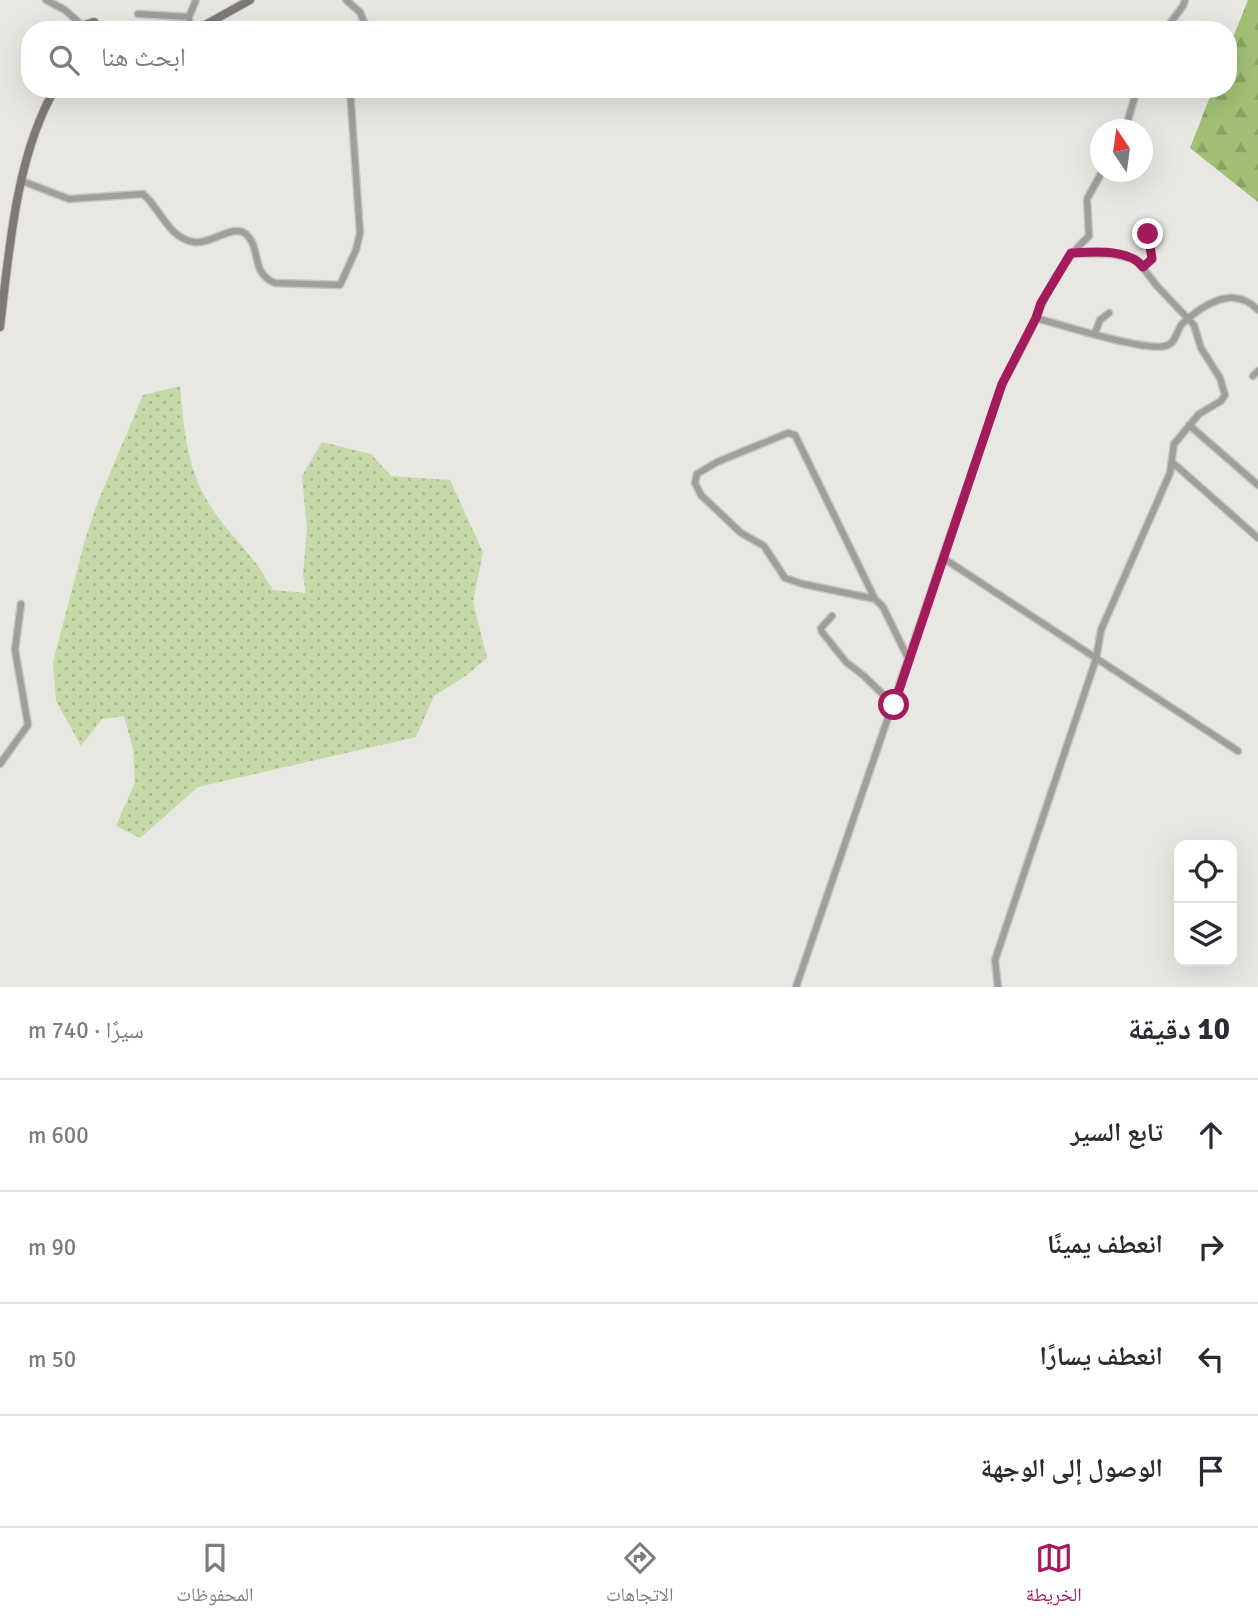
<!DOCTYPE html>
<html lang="ar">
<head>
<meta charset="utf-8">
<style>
	body { margin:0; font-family:Signika,"Noto Naskh Arabic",sans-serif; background:#f7f7f7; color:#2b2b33; direction:rtl }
	.controls { position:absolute; right:21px; bottom:21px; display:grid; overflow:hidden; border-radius:14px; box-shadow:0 7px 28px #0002 }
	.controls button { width:63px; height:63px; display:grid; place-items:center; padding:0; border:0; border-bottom:2px solid #e1e1e2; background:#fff; color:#2b2b33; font:35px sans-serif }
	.compass { position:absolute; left:1090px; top:119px; width:63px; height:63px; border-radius:50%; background:#fff; box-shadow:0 7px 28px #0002; rotate:347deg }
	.stop { position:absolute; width:21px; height:21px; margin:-16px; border:5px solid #a5195d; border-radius:50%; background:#fff }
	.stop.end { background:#a5195d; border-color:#fff; box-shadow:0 2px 7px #0008 }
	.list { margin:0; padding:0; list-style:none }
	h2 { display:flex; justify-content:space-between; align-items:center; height:91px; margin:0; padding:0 28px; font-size:30px }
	h2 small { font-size:23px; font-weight:400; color:#7c7c81 }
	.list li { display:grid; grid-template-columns:46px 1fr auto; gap:21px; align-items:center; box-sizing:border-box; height:112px; padding:0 28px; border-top:2px solid #e1e1e2 }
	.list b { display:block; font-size:26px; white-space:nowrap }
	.list em { font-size:23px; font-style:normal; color:#7c7c81 }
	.icon { flex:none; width:38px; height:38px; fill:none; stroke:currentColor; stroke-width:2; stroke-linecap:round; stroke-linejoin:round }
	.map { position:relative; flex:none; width:1258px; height:987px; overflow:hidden; direction:ltr }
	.search { position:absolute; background:#fff; box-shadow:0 7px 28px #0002; left:21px; right:21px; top:21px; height:77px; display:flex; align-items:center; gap:18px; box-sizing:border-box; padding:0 24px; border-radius:28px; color:#7c7c81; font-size:26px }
	.sheet { height:539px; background:#fff }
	nav { display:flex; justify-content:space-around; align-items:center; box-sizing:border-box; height:98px; border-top:2px solid #e1e1e2; background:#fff; font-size:19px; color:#7c7c81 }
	nav a { display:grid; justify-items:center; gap:4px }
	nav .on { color:#a5195d }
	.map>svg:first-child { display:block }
	.grass { fill:url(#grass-dots) }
	.forest { fill:url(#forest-firs) }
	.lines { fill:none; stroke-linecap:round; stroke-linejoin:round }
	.street-casing { stroke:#c6c5c0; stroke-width:9 }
	.secondary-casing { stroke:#c6c5c0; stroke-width:10 }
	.street { stroke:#a09d9d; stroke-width:6 }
	.secondary { stroke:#7d7979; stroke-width:8 }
	.route { stroke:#a5195d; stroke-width:9 }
</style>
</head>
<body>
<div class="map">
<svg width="1258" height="987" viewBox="0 0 1258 987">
	<defs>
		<pattern id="grass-dots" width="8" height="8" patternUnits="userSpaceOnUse" patternTransform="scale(1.75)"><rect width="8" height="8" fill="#c5daa8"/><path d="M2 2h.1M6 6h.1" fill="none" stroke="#a8ba90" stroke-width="1.8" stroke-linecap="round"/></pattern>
		<pattern id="forest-firs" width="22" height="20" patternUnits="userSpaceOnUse" patternTransform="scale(1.75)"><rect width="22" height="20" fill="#a1c075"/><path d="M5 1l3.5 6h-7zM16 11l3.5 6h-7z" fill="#8aa464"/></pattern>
	</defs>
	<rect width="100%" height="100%" fill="#e8e7e1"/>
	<!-- grass -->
	<path class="grass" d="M180 386C184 426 186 466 208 502 221 525 240 542 255 562 262 571 267 581 273 590L306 593 303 575 307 528 302 476 322 442 371 454 391 476 450 480 483 552 473 602 487 658 467 675 434 696 416 737 198 787 140 838 116 826 135 782 133 749 124 716 102 719 81 746 56 701 53 662 85 540 97 504 143 395Z"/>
	<!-- forest -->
	<path class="forest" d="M1248 0H1258V202L1190 148 1213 89H1228V50Z"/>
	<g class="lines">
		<defs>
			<path id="street" d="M46 0 65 10 84 27
				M346 0 360 12 367 30
				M138 14 189 17
				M139 26 147 30
				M190 30 189 17 196 0
				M1165 30 1183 6 1185 0
				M1125 130 1137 89
				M22 181 69 199 143 194C160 208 168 238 194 242 210 245 234 223 246 234 262 249 250 273 275 283L340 285 356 250 360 233 350 89
				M1143 267 1152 259 1148 225
				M1036 318C1059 324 1151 354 1168 345 1176 342 1177 329 1183 323 1205 303 1234 285 1258 310
				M1095 333 1100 320 1109 313
				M1253 376 1258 371
				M1189 425 1258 485
				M1172 462 1258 538
				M943 558 1238 751
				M875 599 803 584 785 578 764 546 741 533 701 495 695 483 697 474 717 462 788 433 795 435 875 599 883 607 909 660
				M832 616 821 628 822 632 846 662 864 676 894 705
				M0 764 28 725 15 650 21 604
				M796 987 1002 384C1013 363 1026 342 1035 319 1049 287 1062 261 1089 236L1087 199 1102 172
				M998 987 995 960 1096 659 1101 630 1170 473 1174 444 1199 414 1221 401 1225 395 1220 378 1201 348 1194 325 1157 286 1140 264 1136 259 1113 254 1071 253"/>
			<path id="secondary" d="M84 30 87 24 94 22 101 30
				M196 30 250 0
				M0 327C9 252 16 155 55 89"/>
		</defs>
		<!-- street casing -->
		<use href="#street" class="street-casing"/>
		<!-- secondary casing -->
		<use href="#secondary" class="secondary-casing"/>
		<!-- street -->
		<use href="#street" class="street"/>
		<!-- secondary -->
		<use href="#secondary" class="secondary"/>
	</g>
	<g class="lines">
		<!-- route -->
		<path class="route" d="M894 705 1002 384 1036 318 1041 303 1071 253C1092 252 1128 248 1143 267L1152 259 1148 234"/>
	</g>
</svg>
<div class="controls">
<button><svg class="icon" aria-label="locate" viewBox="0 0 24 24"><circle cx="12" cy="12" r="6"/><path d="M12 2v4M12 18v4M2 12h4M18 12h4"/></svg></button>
<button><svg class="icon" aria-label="layers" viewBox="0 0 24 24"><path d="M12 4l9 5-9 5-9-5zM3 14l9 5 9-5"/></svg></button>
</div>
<svg class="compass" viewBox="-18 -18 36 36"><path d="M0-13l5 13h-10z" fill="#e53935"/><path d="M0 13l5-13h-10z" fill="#7c7c81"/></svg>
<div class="stop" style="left:894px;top:705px"></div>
<div class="stop end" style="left:1148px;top:234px"></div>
<div class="search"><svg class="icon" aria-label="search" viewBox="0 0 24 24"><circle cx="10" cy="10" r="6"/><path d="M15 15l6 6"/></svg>ابحث هنا</div>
</div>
<section class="sheet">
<h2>10 دقيقة<small>سيرًا · 740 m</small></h2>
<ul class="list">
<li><svg class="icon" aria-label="ahead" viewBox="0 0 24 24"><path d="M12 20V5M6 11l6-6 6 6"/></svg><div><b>تابع السير</b></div><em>600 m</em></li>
<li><svg class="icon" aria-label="right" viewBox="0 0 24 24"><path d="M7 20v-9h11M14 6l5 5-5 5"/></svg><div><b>انعطف يمينًا</b></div><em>90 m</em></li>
<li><svg class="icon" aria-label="left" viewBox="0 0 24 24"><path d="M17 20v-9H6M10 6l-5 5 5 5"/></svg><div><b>انعطف يسارًا</b></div><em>50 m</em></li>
<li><svg class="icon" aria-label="arrive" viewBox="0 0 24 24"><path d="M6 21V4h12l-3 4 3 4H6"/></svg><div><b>الوصول إلى الوجهة</b></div></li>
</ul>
</section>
<nav>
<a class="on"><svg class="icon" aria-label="map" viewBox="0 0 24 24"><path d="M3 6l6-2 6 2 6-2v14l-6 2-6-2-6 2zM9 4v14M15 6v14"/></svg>الخريطة</a>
<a><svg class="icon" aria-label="directions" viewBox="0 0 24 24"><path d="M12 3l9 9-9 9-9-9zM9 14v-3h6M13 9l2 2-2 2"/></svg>الاتجاهات</a>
<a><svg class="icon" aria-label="saved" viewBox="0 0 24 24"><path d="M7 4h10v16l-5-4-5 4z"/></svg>المحفوظات</a>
</nav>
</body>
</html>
